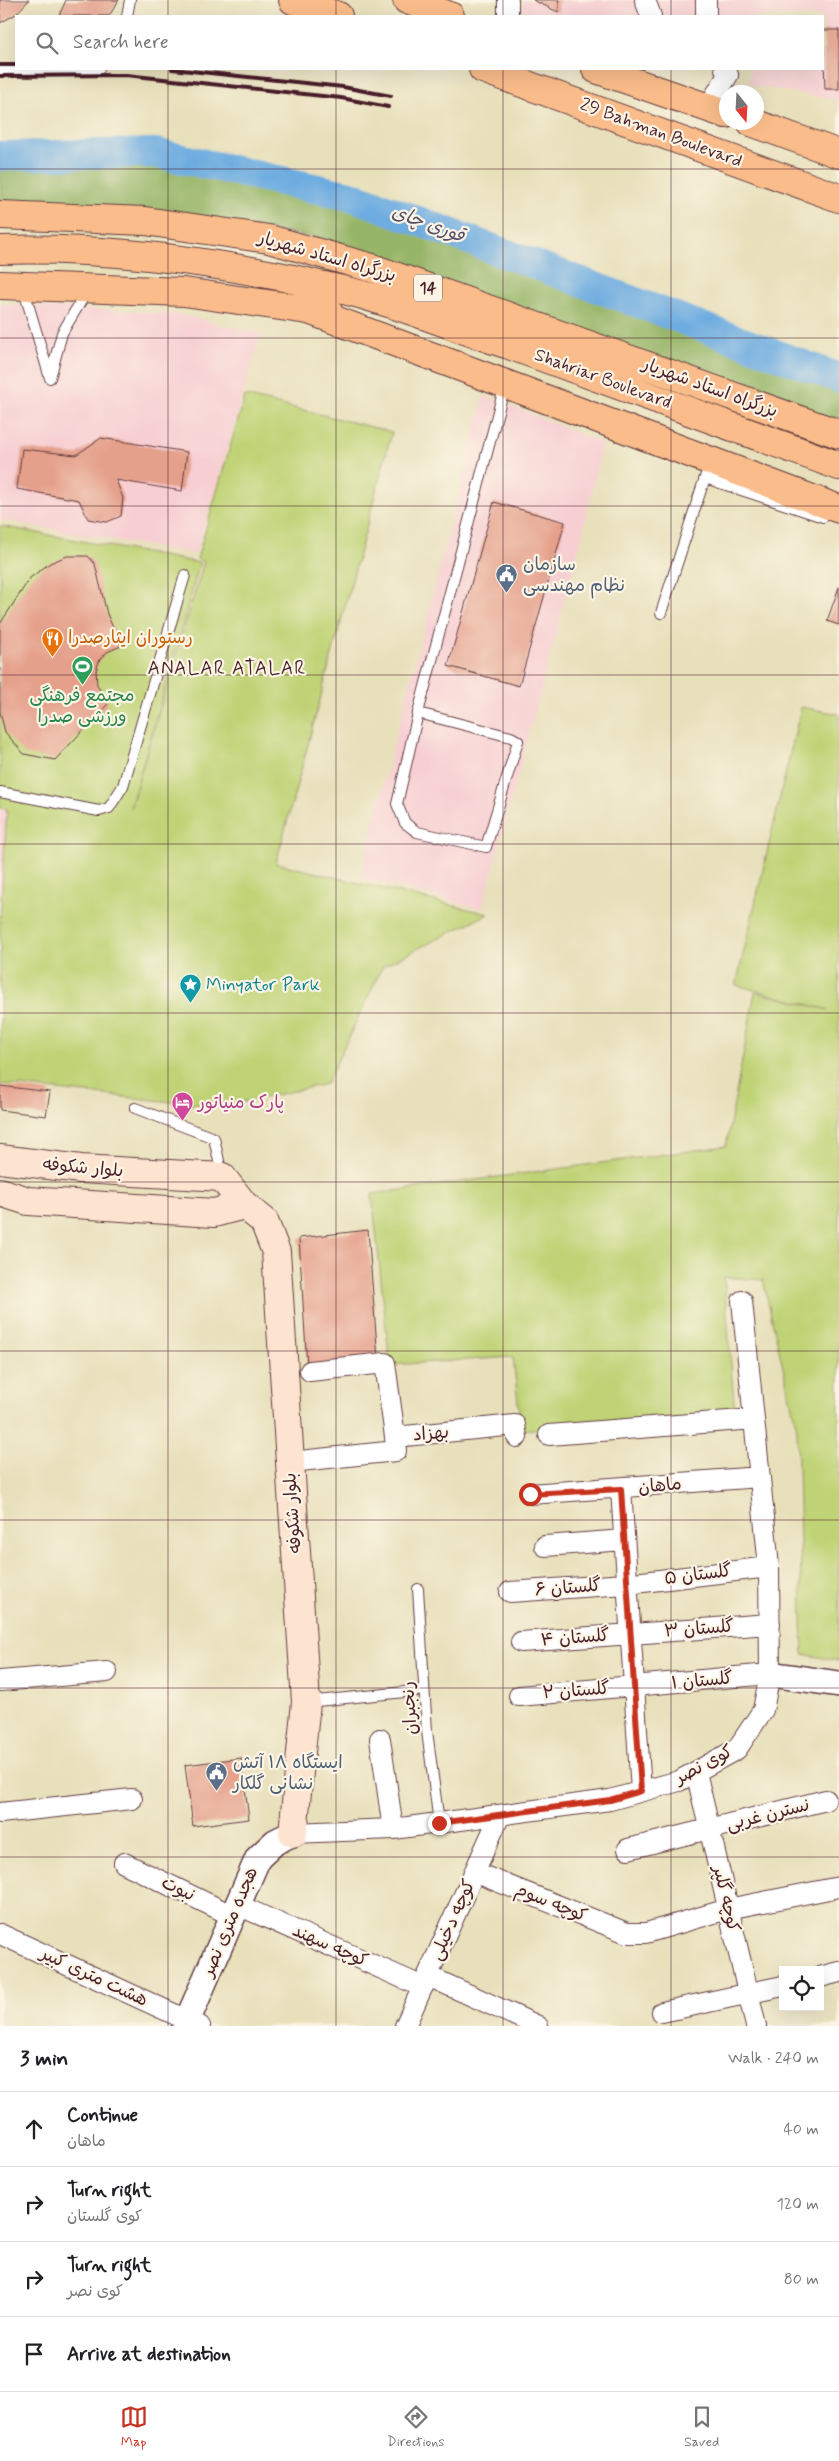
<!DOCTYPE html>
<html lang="en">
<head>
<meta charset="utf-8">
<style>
	body { margin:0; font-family:Mynerve,"Playpen Sans Arabic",sans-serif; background:#f6f6f6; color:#202124 }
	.controls { position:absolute; right:15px; bottom:15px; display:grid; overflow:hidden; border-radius:0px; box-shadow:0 5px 20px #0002 }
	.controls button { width:45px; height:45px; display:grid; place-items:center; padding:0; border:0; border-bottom:1px solid #e0e0e0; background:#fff; color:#202124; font:25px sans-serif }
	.compass { position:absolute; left:719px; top:85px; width:45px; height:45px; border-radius:50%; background:#fff; box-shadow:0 5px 20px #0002; rotate:162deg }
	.stop { position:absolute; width:15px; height:15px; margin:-11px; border:4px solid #c8321e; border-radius:50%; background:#fff }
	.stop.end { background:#c8321e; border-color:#fff; box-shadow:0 1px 5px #0008 }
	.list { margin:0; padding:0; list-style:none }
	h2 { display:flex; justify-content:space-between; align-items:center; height:65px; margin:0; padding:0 20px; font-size:21px }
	h2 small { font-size:16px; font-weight:400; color:#757577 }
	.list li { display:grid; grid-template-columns:32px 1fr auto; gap:15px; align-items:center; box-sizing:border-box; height:75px; padding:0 20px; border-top:1px solid #e0e0e0 }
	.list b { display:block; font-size:19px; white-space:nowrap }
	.list p { margin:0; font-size:16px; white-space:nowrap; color:#757577 }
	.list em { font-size:16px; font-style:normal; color:#757577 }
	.icon { flex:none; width:28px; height:28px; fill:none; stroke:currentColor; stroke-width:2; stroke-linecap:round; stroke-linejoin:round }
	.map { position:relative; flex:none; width:839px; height:2026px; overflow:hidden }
	.search { position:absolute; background:#fff; box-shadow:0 5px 20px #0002; left:15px; right:15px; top:15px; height:55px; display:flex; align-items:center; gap:12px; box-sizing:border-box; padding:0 18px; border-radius:0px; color:#757577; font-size:19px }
	.sheet { height:365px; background:#fff }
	nav { display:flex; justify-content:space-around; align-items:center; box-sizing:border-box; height:70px; border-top:1px solid #e0e0e0; background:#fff; font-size:14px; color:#757577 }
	nav a { display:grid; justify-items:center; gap:2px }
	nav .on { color:#c8321e }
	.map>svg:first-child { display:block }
	.built { fill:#f7cfd3 }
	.green { fill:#bfd376; stroke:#847950 }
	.forest { fill:#97b567; stroke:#706a49 }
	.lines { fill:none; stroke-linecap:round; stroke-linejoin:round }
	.river { stroke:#6dace0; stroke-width:30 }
	.building { fill:#e5a08b }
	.service-casing { stroke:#623c41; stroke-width:12 }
	.minor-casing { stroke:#623c41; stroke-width:22 }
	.tertiary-casing { stroke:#623c41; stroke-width:28 }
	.secondary-casing { stroke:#623c41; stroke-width:30 }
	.primary-casing { stroke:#623c41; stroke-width:30 }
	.trunk-casing { stroke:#623c41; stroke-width:30 }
	.service { stroke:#fff; stroke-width:10 }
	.minor { stroke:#fff; stroke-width:20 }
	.tertiary { stroke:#fff; stroke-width:25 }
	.secondary { stroke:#fde4d0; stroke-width:28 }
	.primary { stroke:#f9bc8a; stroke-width:28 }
	.trunk { stroke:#f9bc8a; stroke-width:28 }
	.rail { stroke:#4a1f2b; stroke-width:4 }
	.route { stroke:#c8321e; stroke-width:6 }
	.grid { fill:none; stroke:#4a1f2b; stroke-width:1; stroke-opacity:0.55 }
	.labels { text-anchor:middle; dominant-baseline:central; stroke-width:4.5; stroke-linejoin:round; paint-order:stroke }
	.shield { fill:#fcf5e5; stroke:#7f5f63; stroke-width:1 }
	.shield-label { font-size:16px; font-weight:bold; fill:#4a1f2b }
	.street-label { font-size:18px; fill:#4a1f2b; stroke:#fcf5e5 }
	.service-label { font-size:18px; fill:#4e5e75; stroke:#fcf5e5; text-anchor:start }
	.food-label { font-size:18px; fill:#c56008; stroke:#fcf5e5; text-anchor:start }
	.leisure-label { font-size:18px; fill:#27864d; stroke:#fcf5e5 }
	.culture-label { font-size:18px; fill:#0d838f; stroke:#fcf5e5; text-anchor:start }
	.hotel-label { font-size:18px; fill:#b23c85; stroke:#fcf5e5; text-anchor:start }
	.water-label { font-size:19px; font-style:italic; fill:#56506a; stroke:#fcf5e5 }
	.neighbourhood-label { font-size:19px; letter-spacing:1px; fill:#4a1f2b; stroke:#fcf5e5 }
</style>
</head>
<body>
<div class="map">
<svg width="839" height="2026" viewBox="0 0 839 2026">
	<rect width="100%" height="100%" fill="#fcf5e5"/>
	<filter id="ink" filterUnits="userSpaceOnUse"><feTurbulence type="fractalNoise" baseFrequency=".02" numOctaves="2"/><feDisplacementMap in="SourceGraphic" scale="10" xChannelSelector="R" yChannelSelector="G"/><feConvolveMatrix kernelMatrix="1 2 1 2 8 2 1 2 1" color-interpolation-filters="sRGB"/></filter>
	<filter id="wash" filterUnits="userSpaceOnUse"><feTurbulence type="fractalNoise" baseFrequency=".0096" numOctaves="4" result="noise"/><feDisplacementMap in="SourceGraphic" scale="20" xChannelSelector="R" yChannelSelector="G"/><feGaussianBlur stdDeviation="1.12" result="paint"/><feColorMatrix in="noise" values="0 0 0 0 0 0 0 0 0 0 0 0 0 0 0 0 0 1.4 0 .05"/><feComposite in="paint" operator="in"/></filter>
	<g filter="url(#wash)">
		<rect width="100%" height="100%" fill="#e8e0bb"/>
		<!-- built -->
		<path class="built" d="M523 0H839V100L749 85 751 69H823V16H534L523 12Z
			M0 304 177 314 261 334 196 554 0 520Z
			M484 395 602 443 583 532 482 909 360 877Z
			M0 808 7 809 0 918Z"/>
		<!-- green -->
		<path class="green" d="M245 396 392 432 276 863 488 914 383 966 326 1084 220 1107 0 1084V918L7 809 0 808V526L200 563 130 809 204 562 197 559Z
			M801 707 839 714V1661L803 1654 797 1429 763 1280 724 1277 735 1415 521 1430 513 1357 390 1365 372 1194 726 1146 755 992 828 1010 736 985Z"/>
		<!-- forest -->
		<path class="forest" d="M169 163 347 202 839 386V422L324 239 164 212 0 205V164Z"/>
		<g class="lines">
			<!-- river -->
			<path class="river" d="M0 156 155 153 354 197 839 378"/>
		</g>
		<g id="blocks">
			<!-- building -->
			<path class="building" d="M0 0H29L16 14 0 23Z
				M66 0H119L109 16H59Z
				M533 0H559L558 12Z
				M823 30H839V89H825Z
				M101 438 187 452 182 491 116 480 123 498 121 516 107 522 88 519 79 500 17 489 22 449 76 455Z
				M494 502 565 522 519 686 448 666Z
				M67 556H88L95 564 107 614 121 646 107 652 99 661 96 671 97 685 108 704 55 760 24 754 5 732 0 712V624L30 578 50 563Z
				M839 587V625L827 621Z
				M0 1086 50 1092 46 1116 0 1110Z
				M368 1230 378 1360 307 1367 299 1238Z
				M241 1758 249 1819 193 1826 185 1765Z"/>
		</g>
	</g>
	<g filter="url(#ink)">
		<use href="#blocks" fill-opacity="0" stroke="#623c41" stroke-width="1"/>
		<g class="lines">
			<defs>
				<path id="service" d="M127 16 130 0
					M0 71 99 69
					M23 287 50 378 62 333 87 291
					M705 478 823 517
					M661 613 710 462
					M418 713 511 737 518 741 486 847 417 832 405 823 397 804 418 713 505 385
					M0 792 99 811 109 808 123 786 185 575
					M135 1108 214 1138 222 1175
					M418 1589 427 1731 439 1823
					M307 1702 424 1690"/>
				<path id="minor" d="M645 0 651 16
					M706 0V16
					M508 16V0
					M708 107 728 75 725 69
					M310 1371 385 1363 395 1437
					M549 1435 754 1419
					M290 1462 396 1451 395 1437 515 1425 517 1437
					M621 1489 641 1791
					M530 1494 760 1477
					M545 1546 624 1540
					M510 1592 626 1584 769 1567
					M521 1642 770 1624
					M0 1681 107 1672
					M519 1696 770 1674
					M380 1739 393 1829
					M696 1772 756 2026
					M0 1813 132 1799
					M293 1833 393 1829 610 1800 679 1781 737 1749 763 1710 770 1674 769 1567 742 1301
					M628 1849 826 1800
					M124 1863 233 1916
					M474 1872 627 1933H646L728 1909 839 1887
					M238 1905 423 1987
					M0 1934 200 2026
					M428 1976 538 2026
					M820 1977 839 1972
					M662 2012 783 1986
					M405 2026 500 1815"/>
				<path id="tertiary" d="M770 1674 839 1684
					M185 2026 258 1858 275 1842 293 1833"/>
				<path id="secondary" d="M0 1159 81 1169 222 1177 244 1205 264 1221 276 1252 306 1702 293 1833
					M0 1192 28 1201 214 1213 244 1205"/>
				<path id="primary" d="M293 0 338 16
					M407 0 450 16
					M483 69 839 198
					M596 69 726 114
					M751 122 839 154"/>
				<path id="trunk" d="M0 215 145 221 269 239 372 268 839 434
					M0 250C104 247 206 260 307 282 327 287 347 290 366 296 415 310 461 330 509 345L839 466
					M0 285 184 292 329 313
					M311 311 839 509"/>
			</defs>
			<!-- service casing -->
			<use href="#service" class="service-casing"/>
			<!-- minor casing -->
			<use href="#minor" class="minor-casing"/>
			<!-- tertiary casing -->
			<use href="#tertiary" class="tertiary-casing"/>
			<!-- secondary casing -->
			<use href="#secondary" class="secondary-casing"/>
			<!-- primary casing -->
			<use href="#primary" class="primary-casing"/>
			<!-- trunk casing -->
			<use href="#trunk" class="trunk-casing"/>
			<!-- service -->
			<use href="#service" class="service"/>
			<!-- minor -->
			<use href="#minor" class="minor"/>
			<!-- tertiary -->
			<use href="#tertiary" class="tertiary"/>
			<!-- secondary -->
			<use href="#secondary" class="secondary"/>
			<!-- primary -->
			<use href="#primary" class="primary"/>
			<!-- trunk -->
			<use href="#trunk" class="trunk"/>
			<!-- rail -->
			<path class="rail" d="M0 65H16
				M172 69 343 87 391 96
				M0 76 126 75 341 98 388 107"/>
		</g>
	</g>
	<g class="lines" filter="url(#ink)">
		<!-- route -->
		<path class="route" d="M439 1823 610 1800 641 1791 621 1489 530 1494"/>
	</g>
	<!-- grid -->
	<path class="grid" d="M168 0V16M336 0V16M503 0V16M671 0V16M168 69V2026M336 69V2026M503 69V2026M671 69V2026M0 169H839M0 338H839M0 506H839M0 675H839M0 844H839M0 1013H839M0 1182H839M0 1351H839M0 1520H839M0 1688H839M0 1857H839"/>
	<!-- icons -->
	<defs>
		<symbol id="civic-pin" viewBox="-11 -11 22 30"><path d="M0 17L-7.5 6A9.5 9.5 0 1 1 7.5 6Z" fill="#5c6f8a" stroke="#fcf5e5"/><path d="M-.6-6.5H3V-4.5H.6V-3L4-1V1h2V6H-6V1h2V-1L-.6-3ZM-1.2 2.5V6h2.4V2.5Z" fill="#fff"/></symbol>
		<symbol id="restaurant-pin" viewBox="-11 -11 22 30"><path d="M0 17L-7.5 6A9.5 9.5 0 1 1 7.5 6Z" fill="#e8710a" stroke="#fcf5e5"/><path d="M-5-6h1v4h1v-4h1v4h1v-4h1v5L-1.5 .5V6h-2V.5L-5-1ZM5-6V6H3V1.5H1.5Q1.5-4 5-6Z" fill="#fff"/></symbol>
		<symbol id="stadium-pin" viewBox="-11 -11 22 30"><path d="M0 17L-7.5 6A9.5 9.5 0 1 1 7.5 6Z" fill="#2e9e5b" stroke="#fcf5e5"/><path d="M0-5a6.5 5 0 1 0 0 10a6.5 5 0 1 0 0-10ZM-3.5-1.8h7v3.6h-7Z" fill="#fff"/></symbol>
		<symbol id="sight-pin" viewBox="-11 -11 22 30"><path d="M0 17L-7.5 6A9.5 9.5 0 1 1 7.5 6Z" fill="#0f9aa8" stroke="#fcf5e5"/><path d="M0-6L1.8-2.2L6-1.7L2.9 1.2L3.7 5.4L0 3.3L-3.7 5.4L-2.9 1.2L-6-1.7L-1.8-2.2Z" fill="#fff"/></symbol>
		<symbol id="hotel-pin" viewBox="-11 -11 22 30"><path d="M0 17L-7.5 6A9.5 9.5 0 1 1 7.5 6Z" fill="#d1479c" stroke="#fcf5e5"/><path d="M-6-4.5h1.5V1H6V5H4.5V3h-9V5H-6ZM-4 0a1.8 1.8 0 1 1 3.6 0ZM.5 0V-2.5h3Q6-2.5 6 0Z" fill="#fff"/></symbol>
	</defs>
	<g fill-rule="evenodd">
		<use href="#civic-pin" x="494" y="562" width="25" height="34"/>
		<use href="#restaurant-pin" x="40" y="626" width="25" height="34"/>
		<use href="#stadium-pin" x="70" y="654" width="25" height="34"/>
		<use href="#sight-pin" x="178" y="972" width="25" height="34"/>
		<use href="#hotel-pin" x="170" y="1090" width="25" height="34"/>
		<use href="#civic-pin" x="204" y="1760" width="25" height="34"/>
	</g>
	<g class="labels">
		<!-- shield labels -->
		<rect class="shield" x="414" y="274.5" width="28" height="27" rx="4"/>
		<g class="shield-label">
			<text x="428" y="288">14</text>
		</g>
		<!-- street labels -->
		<g class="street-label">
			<text transform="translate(661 133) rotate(20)">29 Bahman Boulevard</text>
			<text transform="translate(327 257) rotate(16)">بزرگراه استاد شهریار</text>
			<text transform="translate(603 379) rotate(20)">Shahriar Boulevard</text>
			<text transform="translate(710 388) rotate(20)">بزرگراه استاد شهریار</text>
			<text transform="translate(83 1168) rotate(5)">بلوار شکوفه</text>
			<text transform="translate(431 1434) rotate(-5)">بهزاد</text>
			<text transform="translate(660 1486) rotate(-5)">ماهان</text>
			<text transform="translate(293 1513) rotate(-94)">بلوار شکوفه</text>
			<text transform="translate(698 1575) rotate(-7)">گلستان ۵</text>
			<text transform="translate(568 1588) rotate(-4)">گلستان ۶</text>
			<text transform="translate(699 1629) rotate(-4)">گلستان ۳</text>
			<text transform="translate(575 1638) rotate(-4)">گلستان ۴</text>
			<text transform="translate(702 1681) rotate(-5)">گلستان ۱</text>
			<text transform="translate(576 1691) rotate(-4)">گلستان ۲</text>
			<text transform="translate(410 1708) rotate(-94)">رنجبران</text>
			<text transform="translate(704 1765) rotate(-28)">کوی نصر</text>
			<text transform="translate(768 1815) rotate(-14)">نسترن غربی</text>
			<text transform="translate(178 1889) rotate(26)">نبوت</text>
			<text transform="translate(726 1899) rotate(77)">کوچه گلپر</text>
			<text transform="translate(551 1903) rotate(22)">کوچه سوم</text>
			<text transform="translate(453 1920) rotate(-66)">کوچه دخیلی</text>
			<text transform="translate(230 1922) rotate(-67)">هجده متری نصر</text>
			<text transform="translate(330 1946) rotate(24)">کوچه سهند</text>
			<text transform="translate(94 1977) rotate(25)">هشت متری کبیر</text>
		</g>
		<!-- service labels -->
		<g class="service-label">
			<text x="523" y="565">سازمان<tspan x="523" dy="21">نظام مهندسی</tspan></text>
			<text x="233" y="1763">ایستگاه ۱۸ آتش<tspan x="233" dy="21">نشانی گلکار</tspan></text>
		</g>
		<!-- food labels -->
		<g class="food-label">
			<text x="68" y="638">رستوران ایثارصدرا</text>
		</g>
		<!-- leisure labels -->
		<g class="leisure-label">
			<text x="82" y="696">مجتمع فرهنگی<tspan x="82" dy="21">ورزشی صدرا</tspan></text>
		</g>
		<!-- culture labels -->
		<g class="culture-label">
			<text x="206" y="985">Minyator Park</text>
		</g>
		<!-- hotel labels -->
		<g class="hotel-label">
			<text x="198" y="1103">پارک منیاتور</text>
		</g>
		<!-- water labels -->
		<g class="water-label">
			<text transform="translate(428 224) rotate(20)">قوری چای</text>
		</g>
		<!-- neighbourhood labels -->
		<g class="neighbourhood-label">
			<text x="227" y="668">ANALAR ATALAR</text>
		</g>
	</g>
</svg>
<div class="controls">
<button><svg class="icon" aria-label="locate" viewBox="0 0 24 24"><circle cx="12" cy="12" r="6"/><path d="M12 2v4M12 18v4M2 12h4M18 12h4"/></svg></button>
</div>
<svg class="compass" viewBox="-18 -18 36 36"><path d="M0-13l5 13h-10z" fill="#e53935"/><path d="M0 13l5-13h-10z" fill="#757577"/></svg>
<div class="stop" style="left:530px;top:1494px"></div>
<div class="stop end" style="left:439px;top:1823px"></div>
<div class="search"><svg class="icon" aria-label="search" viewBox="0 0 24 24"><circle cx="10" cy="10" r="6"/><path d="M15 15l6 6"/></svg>Search here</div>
</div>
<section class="sheet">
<h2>3 min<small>Walk · 240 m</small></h2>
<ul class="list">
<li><svg class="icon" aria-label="ahead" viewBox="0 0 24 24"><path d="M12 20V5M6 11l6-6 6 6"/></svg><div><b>Continue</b><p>ماهان</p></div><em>40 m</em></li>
<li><svg class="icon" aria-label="right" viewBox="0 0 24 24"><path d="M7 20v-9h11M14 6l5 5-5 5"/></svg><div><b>Turn right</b><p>کوی گلستان</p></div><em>120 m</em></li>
<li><svg class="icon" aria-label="right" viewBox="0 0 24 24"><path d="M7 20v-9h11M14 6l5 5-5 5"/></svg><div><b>Turn right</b><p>کوی نصر</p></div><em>80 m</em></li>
<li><svg class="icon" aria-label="arrive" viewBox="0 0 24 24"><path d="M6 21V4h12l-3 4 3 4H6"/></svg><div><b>Arrive at destination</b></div></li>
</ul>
</section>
<nav>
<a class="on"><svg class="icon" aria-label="map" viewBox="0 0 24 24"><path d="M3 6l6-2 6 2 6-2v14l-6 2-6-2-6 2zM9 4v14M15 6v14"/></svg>Map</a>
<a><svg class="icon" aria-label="directions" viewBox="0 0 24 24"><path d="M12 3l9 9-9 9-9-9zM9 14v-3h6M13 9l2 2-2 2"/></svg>Directions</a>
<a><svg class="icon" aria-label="saved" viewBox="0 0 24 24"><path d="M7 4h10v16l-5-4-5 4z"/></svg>Saved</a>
</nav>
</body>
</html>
